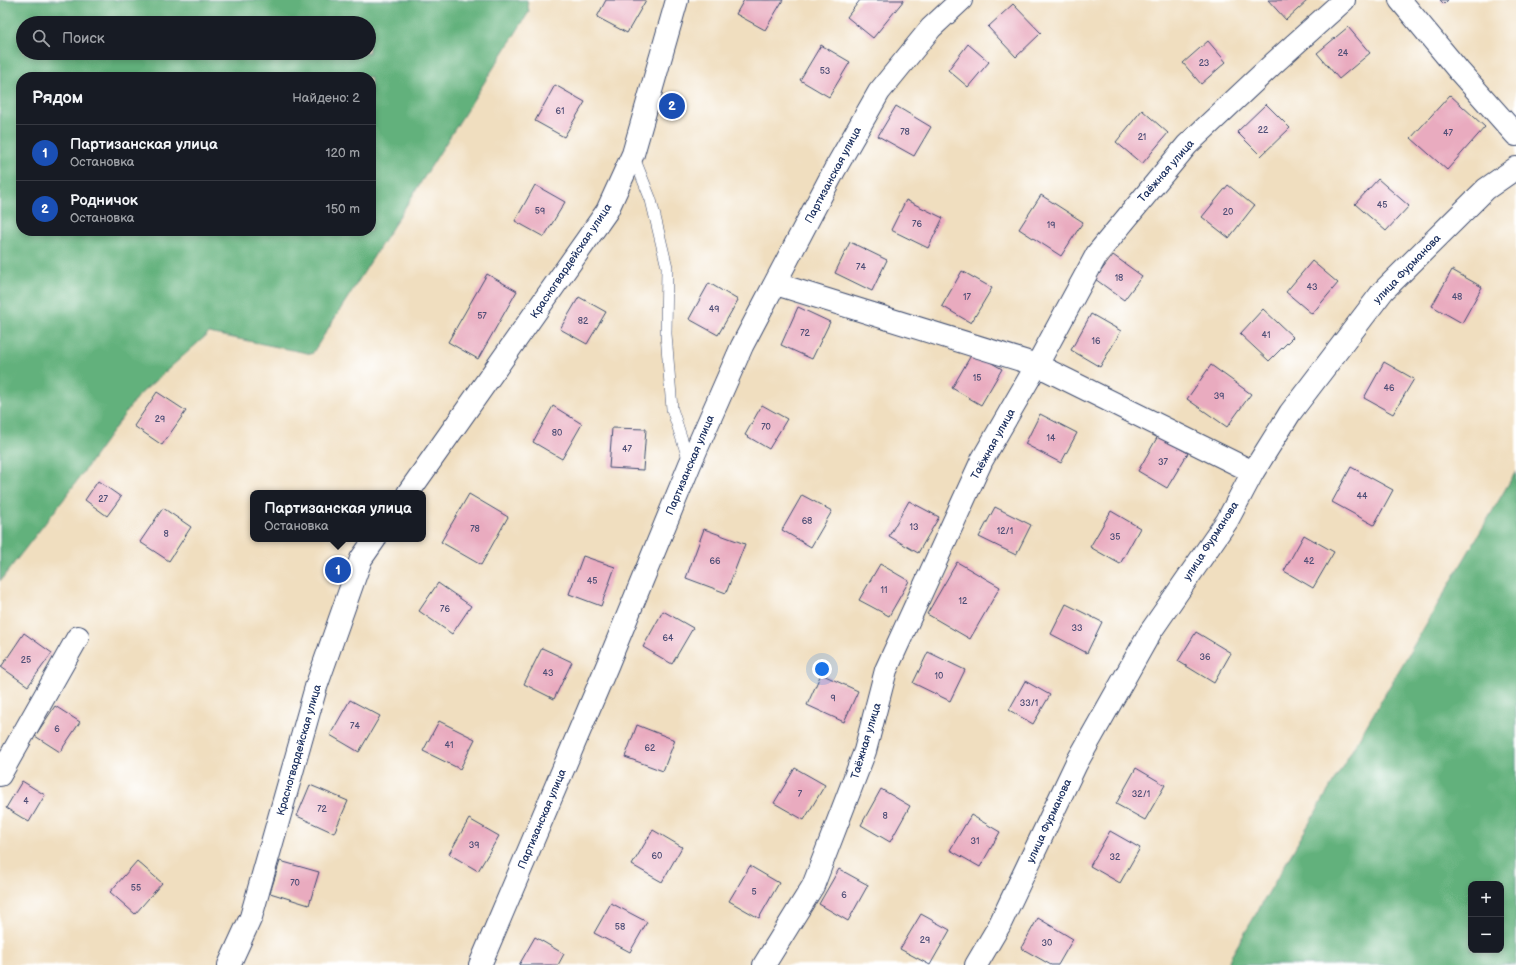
<!DOCTYPE html>
<html lang="ru">
<head>
<meta charset="utf-8">
<style>
	body { margin:0; font-family:"Balsamiq Sans",sans-serif; background:#242831; color:#f1f3f6 }
	.controls { position:absolute; right:12px; bottom:12px; display:grid; overflow:hidden; border-radius:8px; box-shadow:0 2px 6px #0003 }
	.controls button { width:36px; height:36px; display:grid; place-items:center; padding:0; border:0; border-bottom:1px solid #363941; background:#171b24; color:#f1f3f6; font:20px sans-serif }
	.you { position:absolute; left:822px; top:669px; width:14px; height:14px; margin:-10px; border:3px solid #fff; border-radius:50%; background:#1a73e8; box-shadow:0 0 0 6px #1a73e833 }
	.badge { display:grid; place-items:center; width:26px; height:26px; border-radius:50%; background:#b45309; color:#fff; font-size:13px; font-weight:700 }
	.pin { position:absolute; translate:-50% -50%; border:2px solid #fff; box-shadow:0 1px 4px #0006 }
	.popup { position:absolute; left:250px; top:490px; width:176px; height:52px; box-sizing:border-box; display:grid; place-content:center; border-radius:8px; background:#171b24; filter:drop-shadow(0 1px 3px #0005); font-size:13px; white-space:nowrap; color:#9ea1a6 }
	.popup b { font-size:15px; color:#f1f3f6 }
	.popup::after { content:''; position:absolute; left:50%; top:100%; margin-left:-8px; border:8px solid transparent; border-top-color:#171b24 }
	.list { margin:0; padding:0; list-style:none }
	h2 { display:flex; justify-content:space-between; align-items:center; height:52px; margin:0; padding:0 16px; font-size:17px }
	h2 small { font-size:13px; font-weight:400; color:#9ea1a6 }
	.list li { display:grid; grid-template-columns:26px 1fr auto; gap:12px; align-items:center; box-sizing:border-box; height:56px; padding:0 16px; border-top:1px solid #363941 }
	.list b { display:block; font-size:15px; white-space:nowrap }
	.list p { margin:0; font-size:13px; white-space:nowrap; color:#9ea1a6 }
	.list em { font-size:13px; font-style:normal; color:#9ea1a6 }
	.icon { flex:none; width:22px; height:22px; fill:none; stroke:currentColor; stroke-width:2; stroke-linecap:round; stroke-linejoin:round }
	.map { position:relative; flex:none; width:1516px; height:965px; overflow:hidden }
	.search { position:absolute; background:#171b24; box-shadow:0 2px 6px #0003; left:16px; top:16px; width:360px; height:44px; display:flex; align-items:center; gap:10px; box-sizing:border-box; padding:0 14px; border-radius:22px; color:#9ea1a6; font-size:15px }
	.panel { position:absolute; background:#171b24; box-shadow:0 2px 6px #0003; left:16px; top:72px; width:360px; height:164px; border-radius:16px }
	.map>svg:first-child { display:block }
	.forest { fill:#62b17c; stroke:#3e706d; fill-rule:evenodd }
	.building { fill:#e9abbf }
	.lines { fill:none; stroke-linecap:round; stroke-linejoin:round }
	.service-casing { stroke:#3b496d; stroke-width:12 }
	.minor-casing { stroke:#3b496d; stroke-width:24 }
	.service { stroke:#fff; stroke-width:11 }
	.minor { stroke:#fff; stroke-width:22 }
	.labels { text-anchor:middle; dominant-baseline:central; stroke-width:4; stroke-linejoin:round; paint-order:stroke }
	.number-label { font-size:9px; fill:#4e4e76 }
	.street-label { font-size:11px; fill:#1b2f5e; stroke:#fff }
</style>
</head>
<body>
<div class="map">
<svg width="1516" height="965" viewBox="0 0 1516 965">
	<rect width="100%" height="100%" fill="#fff"/>
	<filter id="ink" filterUnits="userSpaceOnUse"><feTurbulence type="fractalNoise" baseFrequency=".025" numOctaves="2"/><feDisplacementMap in="SourceGraphic" scale="8" xChannelSelector="R" yChannelSelector="G"/><feConvolveMatrix kernelMatrix="1 2 1 2 8 2 1 2 1" color-interpolation-filters="sRGB"/></filter>
	<filter id="wash" filterUnits="userSpaceOnUse"><feTurbulence type="fractalNoise" baseFrequency=".012" numOctaves="4" result="noise"/><feDisplacementMap in="SourceGraphic" scale="16" xChannelSelector="R" yChannelSelector="G"/><feGaussianBlur stdDeviation="0.9" result="paint"/><feColorMatrix in="noise" values="0 0 0 0 0 0 0 0 0 0 0 0 0 0 0 0 0 1.4 0 .05"/><feComposite in="paint" operator="in"/></filter>
	<g filter="url(#wash)">
		<rect width="100%" height="100%" fill="#f0debf"/>
		<!-- forest -->
		<path class="forest" d="M0 0H527L529 12 312 354 209 333 137 397 64 499 0 581ZM23 23H369V53H23ZM21 77H371V231H21Z
			M1516 471V965H1226ZM1471 884H1501V950H1471Z"/>
		<g id="blocks">
			<!-- building -->
			<path class="building" d="M606 0H646L627 33 597 17Z
				M744 0H783L765 30 736 14Z
				M860 0H904L873 38 847 17Z
				M1268 0H1308L1286 20Z
				M1440 0H1448L1444 4Z
				M1013 4 1041 33 1016 57 988 27Z
				M1348 27 1370 53 1339 79 1317 53Z
				M1208 41 1226 62 1201 84 1183 63Z
				M968 44 989 62 968 87 948 70Z
				M821 45 850 62 829 97 800 80Z
				M555 85 585 102 564 137 535 121Z
				M1450 95 1485 127 1447 170 1411 138Z
				M1266 104 1290 128 1261 156 1237 132Z
				M896 106 931 127 914 156 878 136Z
				M1142 110 1168 133 1142 164 1116 142Z
				M1378 179 1409 206 1386 231 1355 204Z
				M535 185 565 202 544 237 515 221Z
				M1228 185 1254 206 1229 238 1202 217Z
				M1041 195 1083 222 1061 256 1019 229Z
				M906 200 943 218 928 248 891 230Z
				M850 242 887 260 872 291 835 273Z
				M1113 255 1142 276 1124 300 1095 279Z
				M1312 261 1338 283 1312 314 1286 292Z
				M1452 270 1482 287 1462 323 1432 306Z
				M962 271 992 288 971 323 942 306Z
				M487 274 517 291 478 359 448 342Z
				M709 283 738 300 718 335 689 319Z
				M579 297 606 312 587 344 560 329Z
				M798 307 830 322 812 359 781 345Z
				M1263 309 1293 337 1269 361 1240 334Z
				M1091 314 1121 331 1100 367 1071 350Z
				M973 352 1002 369 981 405 952 388Z
				M1384 362 1414 379 1393 414 1364 398Z
				M1211 365 1251 394 1227 427 1187 399Z
				M157 392 186 411 162 445 134 426Z
				M762 405 787 419 769 449 745 435Z
				M553 406 582 424 562 459 533 442Z
				M1040 414 1077 433 1061 463 1025 444Z
				M612 428 646 429 643 470 609 468Z
				M1158 436 1188 453 1167 488 1138 471Z
				M1351 467 1393 490 1374 525 1332 502Z
				M98 481 121 497 107 516 85 500Z
				M469 494 508 517 481 565 441 542Z
				M802 495 832 511 811 547 782 530Z
				M909 501 939 517 918 553 889 536Z
				M995 507 1031 525 1016 555 979 537Z
				M163 508 191 527 169 561 140 542Z
				M1111 511 1140 528 1120 564 1090 547Z
				M704 529 745 544 726 593 686 578Z
				M1304 535 1334 552 1313 588 1284 571Z
				M583 556 615 567 601 606 569 594Z
				M957 562 1000 587 970 639 927 614Z
				M880 564 909 581 889 616 859 600Z
				M438 583 471 606 452 634 419 611Z
				M1066 604 1102 622 1087 653 1051 634Z
				M663 611 693 628 672 664 643 647Z
				M1196 632 1231 653 1214 683 1178 661Z
				M24 633 52 653 28 686 1 667Z
				M542 648 572 662 554 699 524 684Z
				M928 652 965 670 950 701 913 683Z
				M821 674 858 691 844 722 807 705Z
				M1025 681 1050 695 1033 724 1009 710Z
				M350 700 380 716 359 752 330 735Z
				M55 706 80 722 60 752 35 736Z
				M439 721 475 739 460 769 423 751Z
				M637 725 675 740 663 771 625 757Z
				M795 768 825 785 804 820 774 803Z
				M1136 768 1165 785 1145 820 1116 804Z
				M22 781 45 795 29 822 6 808Z
				M310 785 348 801 334 833 297 816Z
				M881 789 910 806 890 842 861 825Z
				M971 815 1000 832 980 867 950 850Z
				M469 819 499 836 478 871 449 854Z
				M653 830 682 847 662 882 632 865Z
				M1110 831 1140 848 1120 883 1090 866Z
				M137 861 162 883 135 914 110 892Z
				M280 861 319 872 309 905 270 893Z
				M750 866 779 883 759 918 729 901Z
				M839 869 868 885 848 921 819 904Z
				M611 903 647 922 630 952 594 933Z
				M921 914 950 930 930 965 900 949Z
				M1038 918 1073 939 1058 965H1051L1021 948Z
				M535 937 564 954 558 965H519Z"/>
		</g>
	</g>
	<g filter="url(#ink)">
		<use href="#blocks" fill-opacity="0" stroke="#3b496d" stroke-width="1"/>
		<g class="lines">
			<defs>
				<path id="service" d="M633 155 651 200 667 267 666 334 672 409 689 461"/>
				<path id="minor" d="M1400 0 1459 71 1516 135
					M776 284 1037 365 1253 472
					M408 493 607 211 633 154 677 0
					M0 775 78 637
					M229 965 251 917 316 687 361 559 375 539
					M480 965 607 666 690 464 742 346 835 169 879 92 931 28 961 0
					M764 965 813 886 865 751 886 670 982 460 1037 365 1097 254 1187 145 1274 63 1344 0
					M976 965 999 926 1076 764 1151 631 1227 521 1253 472 1290 413 1383 291 1486 189 1516 168"/>
			</defs>
			<!-- service casing -->
			<use href="#service" class="service-casing"/>
			<!-- minor casing -->
			<use href="#minor" class="minor-casing"/>
			<!-- service -->
			<use href="#service" class="service"/>
			<!-- minor -->
			<use href="#minor" class="minor"/>
		</g>
	</g>
	<g class="labels">
		<!-- number labels -->
		<g class="number-label">
			<text x="1343" y="53">24</text>
			<text x="1204" y="63">23</text>
			<text x="825" y="71">53</text>
			<text x="560" y="111">61</text>
			<text x="1263" y="130">22</text>
			<text x="905" y="132">78</text>
			<text x="1448" y="133">47</text>
			<text x="1142" y="137">21</text>
			<text x="1382" y="205">45</text>
			<text x="540" y="211">59</text>
			<text x="1228" y="212">20</text>
			<text x="917" y="224">76</text>
			<text x="1051" y="225">19</text>
			<text x="861" y="267">74</text>
			<text x="1119" y="278">18</text>
			<text x="1312" y="287">43</text>
			<text x="967" y="297">17</text>
			<text x="1457" y="297">48</text>
			<text x="714" y="309">49</text>
			<text x="482" y="316">57</text>
			<text x="583" y="321">82</text>
			<text x="805" y="333">72</text>
			<text x="1266" y="335">41</text>
			<text x="1096" y="341">16</text>
			<text x="977" y="378">15</text>
			<text x="1389" y="388">46</text>
			<text x="1219" y="396">39</text>
			<text x="160" y="419">29</text>
			<text x="766" y="427">70</text>
			<text x="557" y="433">80</text>
			<text x="1051" y="438">14</text>
			<text x="627" y="449">47</text>
			<text x="1163" y="462">37</text>
			<text x="1362" y="496">44</text>
			<text x="103" y="499">27</text>
			<text x="807" y="521">68</text>
			<text x="914" y="527">13</text>
			<text x="475" y="529">78</text>
			<text x="1005" y="531">12/1</text>
			<text x="166" y="534">8</text>
			<text x="1115" y="537">35</text>
			<text x="715" y="561">66</text>
			<text x="1309" y="561">42</text>
			<text x="592" y="581">45</text>
			<text x="884" y="590">11</text>
			<text x="963" y="601">12</text>
			<text x="445" y="609">76</text>
			<text x="1077" y="628">33</text>
			<text x="668" y="638">64</text>
			<text x="1205" y="657">36</text>
			<text x="26" y="660">25</text>
			<text x="548" y="673">43</text>
			<text x="939" y="676">10</text>
			<text x="833" y="698">9</text>
			<text x="1029" y="703">33/1</text>
			<text x="355" y="726">74</text>
			<text x="57" y="729">6</text>
			<text x="449" y="745">41</text>
			<text x="650" y="748">62</text>
			<text x="800" y="794">7</text>
			<text x="1141" y="794">32/1</text>
			<text x="26" y="801">4</text>
			<text x="322" y="809">72</text>
			<text x="885" y="816">8</text>
			<text x="975" y="841">31</text>
			<text x="474" y="845">39</text>
			<text x="657" y="856">60</text>
			<text x="1115" y="857">32</text>
			<text x="295" y="883">70</text>
			<text x="136" y="888">55</text>
			<text x="754" y="892">5</text>
			<text x="844" y="895">6</text>
			<text x="620" y="927">58</text>
			<text x="925" y="940">29</text>
			<text x="1047" y="943">30</text>
		</g>
		<!-- street labels -->
		<g class="street-label">
			<text transform="translate(1166 171) rotate(-49)">Таёжная улица</text>
			<text transform="translate(833 175) rotate(-62)">Партизанская улица</text>
			<text transform="translate(571 261) rotate(-56)">Красногвардейская улица</text>
			<text transform="translate(1407 269) rotate(-46)">улица Фурманова</text>
			<text transform="translate(993 444) rotate(-61)">Таёжная улица</text>
			<text transform="translate(690 465) rotate(-67)">Партизанская улица</text>
			<text transform="translate(1211 541) rotate(-57)">улица Фурманова</text>
			<text transform="translate(866 741) rotate(-73)">Таёжная улица</text>
			<text transform="translate(299 750) rotate(-74)">Красногвардейская улица</text>
			<text transform="translate(542 819) rotate(-67)">Партизанская улица</text>
			<text transform="translate(1049 821) rotate(-65)">улица Фурманова</text>
		</g>
	</g>
</svg>
<div class="controls">
<button>+</button>
<button>−</button>
</div>
<div class="you"></div>
<div class="pin badge" style="left:338px;top:570px;background:#1a4fb4">1</div>
<div class="popup"><b>Партизанская улица</b>Остановка</div>
<div class="pin badge" style="left:672px;top:106px;background:#1a4fb4">2</div>
<div class="search"><svg class="icon" aria-label="search" viewBox="0 0 24 24"><circle cx="10" cy="10" r="6"/><path d="M15 15l6 6"/></svg>Поиск</div>
<section class="panel">
<h2>Рядом<small>Найдено: 2</small></h2>
<ul class="list">
<li><span class="badge" style="background:#1a4fb4">1</span><div><b>Партизанская улица</b><p>Остановка</p></div><em>120 m</em></li>
<li><span class="badge" style="background:#1a4fb4">2</span><div><b>Родничок</b><p>Остановка</p></div><em>150 m</em></li>
</ul>
</section>
</div>
</body>
</html>
